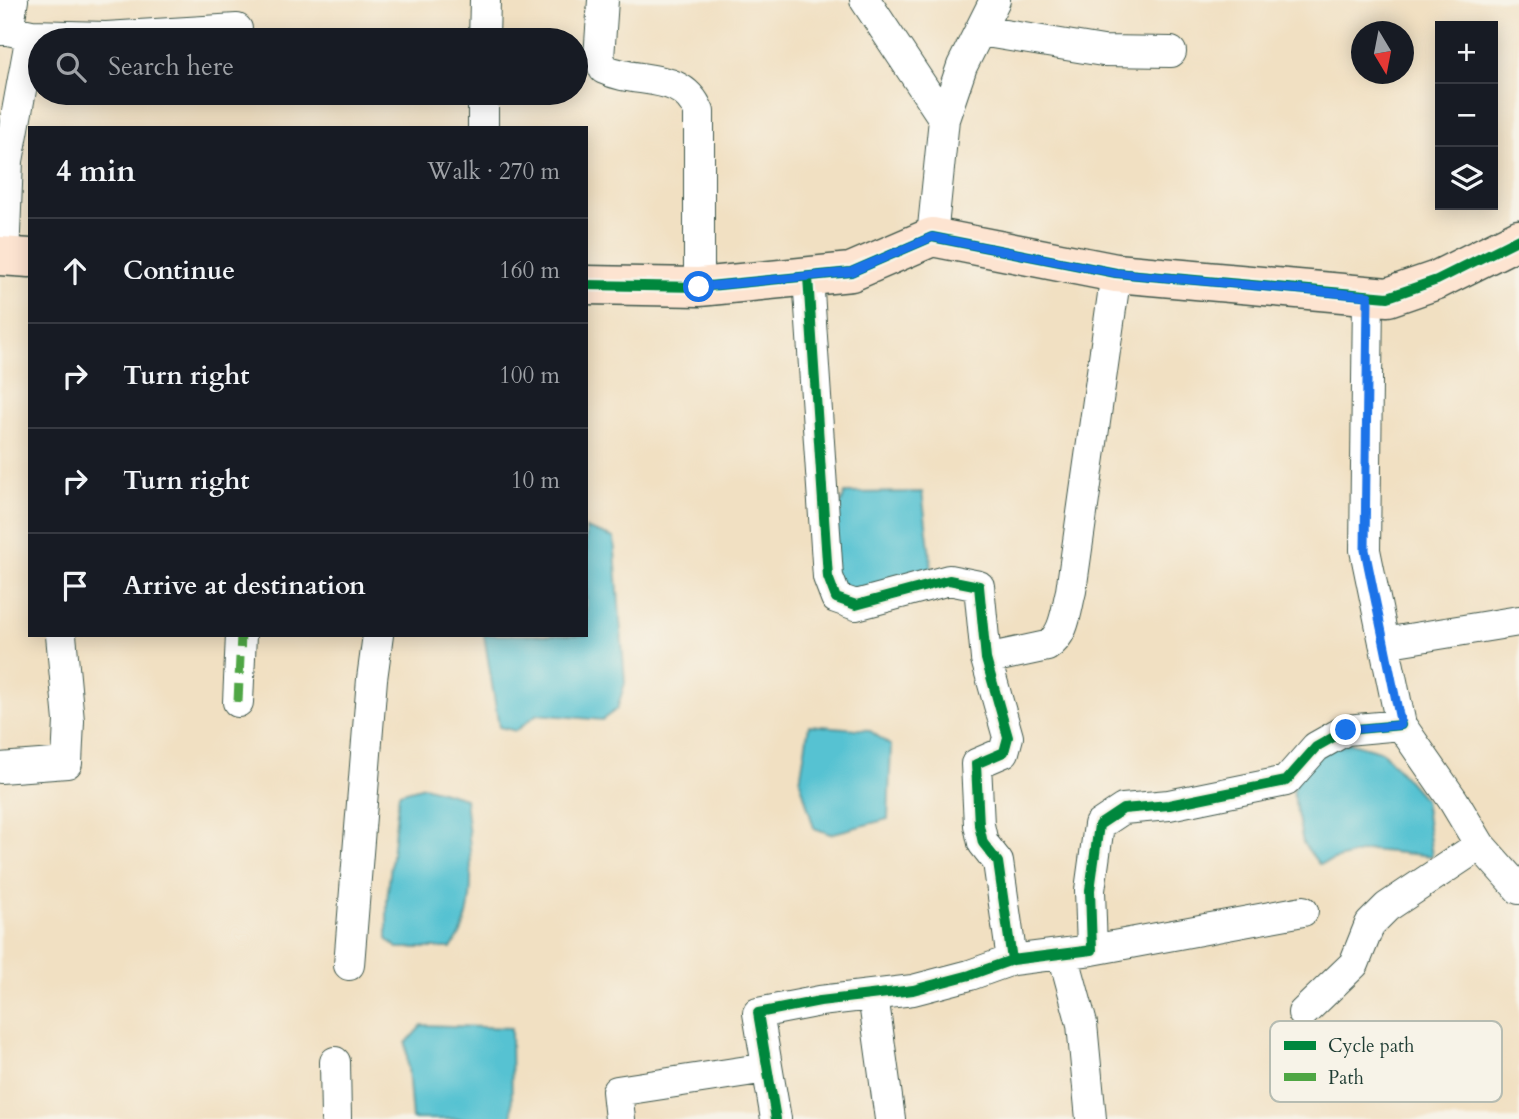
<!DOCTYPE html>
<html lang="en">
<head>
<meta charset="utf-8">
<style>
	body { margin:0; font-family:Cardo,serif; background:#20242c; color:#f1f3f6 }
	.controls { position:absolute; right:21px; top:21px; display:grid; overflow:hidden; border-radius:0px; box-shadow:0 4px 18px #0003 }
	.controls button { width:63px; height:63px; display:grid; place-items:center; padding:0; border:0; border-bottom:2px solid #363941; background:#171b24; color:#f1f3f6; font:35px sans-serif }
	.compass { position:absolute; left:1351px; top:21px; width:63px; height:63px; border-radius:50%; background:#171b24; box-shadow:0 4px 18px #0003; rotate:170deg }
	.stop { position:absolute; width:21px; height:21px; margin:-16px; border:5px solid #1a73e8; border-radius:50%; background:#fff }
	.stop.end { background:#1a73e8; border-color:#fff; box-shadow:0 2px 7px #0008 }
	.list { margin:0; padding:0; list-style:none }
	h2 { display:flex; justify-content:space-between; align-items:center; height:91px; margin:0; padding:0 28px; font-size:30px }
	h2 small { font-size:23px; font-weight:400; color:#9ea1a6 }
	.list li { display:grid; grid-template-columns:46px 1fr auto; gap:21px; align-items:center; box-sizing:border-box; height:105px; padding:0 28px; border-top:2px solid #363941 }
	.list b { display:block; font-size:26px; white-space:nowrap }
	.list em { font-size:23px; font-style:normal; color:#9ea1a6 }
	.icon { flex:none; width:38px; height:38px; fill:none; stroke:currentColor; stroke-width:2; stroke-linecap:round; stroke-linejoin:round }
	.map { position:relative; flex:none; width:1519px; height:1119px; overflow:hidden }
	.search { position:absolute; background:#171b24; box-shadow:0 4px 18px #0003; left:28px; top:28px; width:560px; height:77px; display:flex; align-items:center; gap:18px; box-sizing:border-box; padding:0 24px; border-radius:38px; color:#9ea1a6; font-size:26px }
	.panel { position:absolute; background:#171b24; box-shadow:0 4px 18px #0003; left:28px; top:126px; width:560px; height:511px; border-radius:0px }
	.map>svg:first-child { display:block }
	.water { fill:#57c2d2; stroke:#3b8083; stroke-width:2 }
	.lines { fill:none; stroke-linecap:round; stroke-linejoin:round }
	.street-casing { stroke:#3e5549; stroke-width:32 }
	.secondary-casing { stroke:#3e5549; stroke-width:41 }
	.street { stroke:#fff; stroke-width:30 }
	.secondary { stroke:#fde4d1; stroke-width:38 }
	.quiet { stroke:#4fa644; stroke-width:9; stroke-dasharray:18 9; stroke-linecap:butt }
	.cycleway-casing { stroke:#f7f3e8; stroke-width:15 }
	.cycleway { stroke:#00873e; stroke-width:10 }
	.route { stroke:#1a73e8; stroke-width:9 }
	.key { fill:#f7f3e8; stroke:#b6bcb2; stroke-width:2 }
	.key-label { font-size:19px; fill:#1f3d34 }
</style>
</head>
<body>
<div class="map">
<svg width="1519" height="1119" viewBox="0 0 1519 1119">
	<rect width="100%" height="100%" fill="#f7f3e8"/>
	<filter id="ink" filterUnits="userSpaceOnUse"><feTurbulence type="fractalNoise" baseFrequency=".0143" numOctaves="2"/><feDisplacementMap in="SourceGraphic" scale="14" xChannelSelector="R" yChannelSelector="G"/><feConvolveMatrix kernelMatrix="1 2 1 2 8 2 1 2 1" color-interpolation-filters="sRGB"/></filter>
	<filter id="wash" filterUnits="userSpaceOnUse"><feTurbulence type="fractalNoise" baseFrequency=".00686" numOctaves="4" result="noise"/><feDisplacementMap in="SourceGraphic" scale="28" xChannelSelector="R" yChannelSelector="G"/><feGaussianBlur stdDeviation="1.57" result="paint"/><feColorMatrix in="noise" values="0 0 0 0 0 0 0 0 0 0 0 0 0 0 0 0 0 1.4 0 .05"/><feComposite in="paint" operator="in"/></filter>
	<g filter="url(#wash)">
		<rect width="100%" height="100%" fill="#f1e0c2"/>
		<!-- water -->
		<path class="water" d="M922 492 934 587 835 590 827 540 845 493Z
			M586 528 614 538 625 683 617 709 602 720 537 714 516 731 499 727 484 635H586Z
			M809 725 869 730 891 746 888 819 830 834 814 828 800 781Z
			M1345 741 1383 752 1424 799 1432 856 1370 850 1319 864 1303 843 1293 792 1301 758Z
			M424 786 465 798C469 842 482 913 451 948H397L387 939V900L399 793Z
			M422 1025 511 1028 512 1119H412L406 1043Z"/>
	</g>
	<g filter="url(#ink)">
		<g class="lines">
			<defs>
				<path id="street" d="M603 0 599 58 604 69C638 85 682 70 699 112V287
					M865 0 944 119
					M0 30H8L31 35 106 37 237 29
					M8 30 13 0
					M980 31 1103 51 1171 52
					M484 40 485 0
					M483 93V128
					M932 237 944 119 962 66 995 0
					M4 256 8 161 31 35
					M808 277 828 577 836 598 856 605 949 580 979 586 986 659 1008 737 1004 752 976 764 979 825 983 843 998 862 1012 960
					M1368 296 1365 550 1401 725 1453 800 1480 845 1519 889
					M1384 643 1519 621
					M986 659 1047 646C1065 635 1066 610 1071 591L1116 273
					M238 702 241 635
					M0 768 67 763 69 721 61 635
					M1092 950 1303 911
					M1063 954 1082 1024 1091 1119
					M349 965 372 679 378 635
					M873 995 890 1119
					M1303 1013 1354 964 1370 924 1387 907 1480 845
					M335 1062 336 1119
					M620 1119 617 1091 767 1068
					M776 1119 758 1013 820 1001 913 990 970 975 1012 960 1092 950 1090 890 1099 825 1123 809 1169 805 1286 781 1316 747 1346 730 1401 725"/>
				<path id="secondary" d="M0 256 30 258
					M586 285 699 287 851 272 932 237 1116 273 1388 297 1437 280 1519 239"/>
			</defs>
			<!-- street casing -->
			<use href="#street" class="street-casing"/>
			<!-- secondary casing -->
			<use href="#secondary" class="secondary-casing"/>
			<!-- street -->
			<use href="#street" class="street"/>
			<!-- secondary -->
			<use href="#secondary" class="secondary"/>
			<!-- quiet -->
			<path class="quiet" d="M238 702 241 635"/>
			<defs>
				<path id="cycleway" d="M808 277 828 577 836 598 856 605 949 580 979 586 986 659 1008 737 1004 752 976 764 979 825 983 843 998 862 1012 960
					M586 285 699 287 851 272 932 237 1116 273 1388 297 1437 280 1519 239
					M776 1119 758 1013 820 1001 913 990 970 975 1012 960 1092 950 1090 890 1099 825 1123 809 1169 805 1286 781 1316 747 1346 730 1401 725"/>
			</defs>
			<!-- cycleway casing -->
			<use href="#cycleway" class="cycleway-casing"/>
			<!-- cycleway -->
			<use href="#cycleway" class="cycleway"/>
		</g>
	</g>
	<g class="lines" filter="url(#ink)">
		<!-- route -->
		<path class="route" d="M699 287 851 272 932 237 1116 273 1368 296 1365 550 1401 725 1346 730"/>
	</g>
	<!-- legend -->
	<rect x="1270" y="1021" width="232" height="81" rx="10" class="key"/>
	<rect x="1284" y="1041" width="32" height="9" fill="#00873e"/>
	<rect x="1284" y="1073" width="32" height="8" fill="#4fa644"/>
	<g class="key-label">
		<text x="1328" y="1052">Cycle path</text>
		<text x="1328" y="1084">Path</text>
	</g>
</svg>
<div class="controls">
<button>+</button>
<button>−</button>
<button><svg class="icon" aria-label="layers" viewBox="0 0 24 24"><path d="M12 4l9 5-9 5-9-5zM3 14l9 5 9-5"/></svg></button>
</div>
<svg class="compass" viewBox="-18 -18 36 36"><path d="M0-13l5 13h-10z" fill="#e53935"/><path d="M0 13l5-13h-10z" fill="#9ea1a6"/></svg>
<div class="stop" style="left:699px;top:287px"></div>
<div class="stop end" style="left:1346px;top:730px"></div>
<div class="search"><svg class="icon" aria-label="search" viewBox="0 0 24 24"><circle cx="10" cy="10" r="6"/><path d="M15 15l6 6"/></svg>Search here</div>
<section class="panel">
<h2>4 min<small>Walk · 270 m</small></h2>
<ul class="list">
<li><svg class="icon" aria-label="ahead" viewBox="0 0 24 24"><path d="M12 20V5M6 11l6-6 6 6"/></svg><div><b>Continue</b></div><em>160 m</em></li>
<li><svg class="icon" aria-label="right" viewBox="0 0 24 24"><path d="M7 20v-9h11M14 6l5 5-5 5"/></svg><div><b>Turn right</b></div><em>100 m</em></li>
<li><svg class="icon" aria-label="right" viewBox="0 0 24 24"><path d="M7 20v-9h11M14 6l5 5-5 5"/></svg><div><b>Turn right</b></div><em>10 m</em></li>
<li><svg class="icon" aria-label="arrive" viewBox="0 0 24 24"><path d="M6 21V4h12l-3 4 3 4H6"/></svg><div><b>Arrive at destination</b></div></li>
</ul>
</section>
</div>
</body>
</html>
